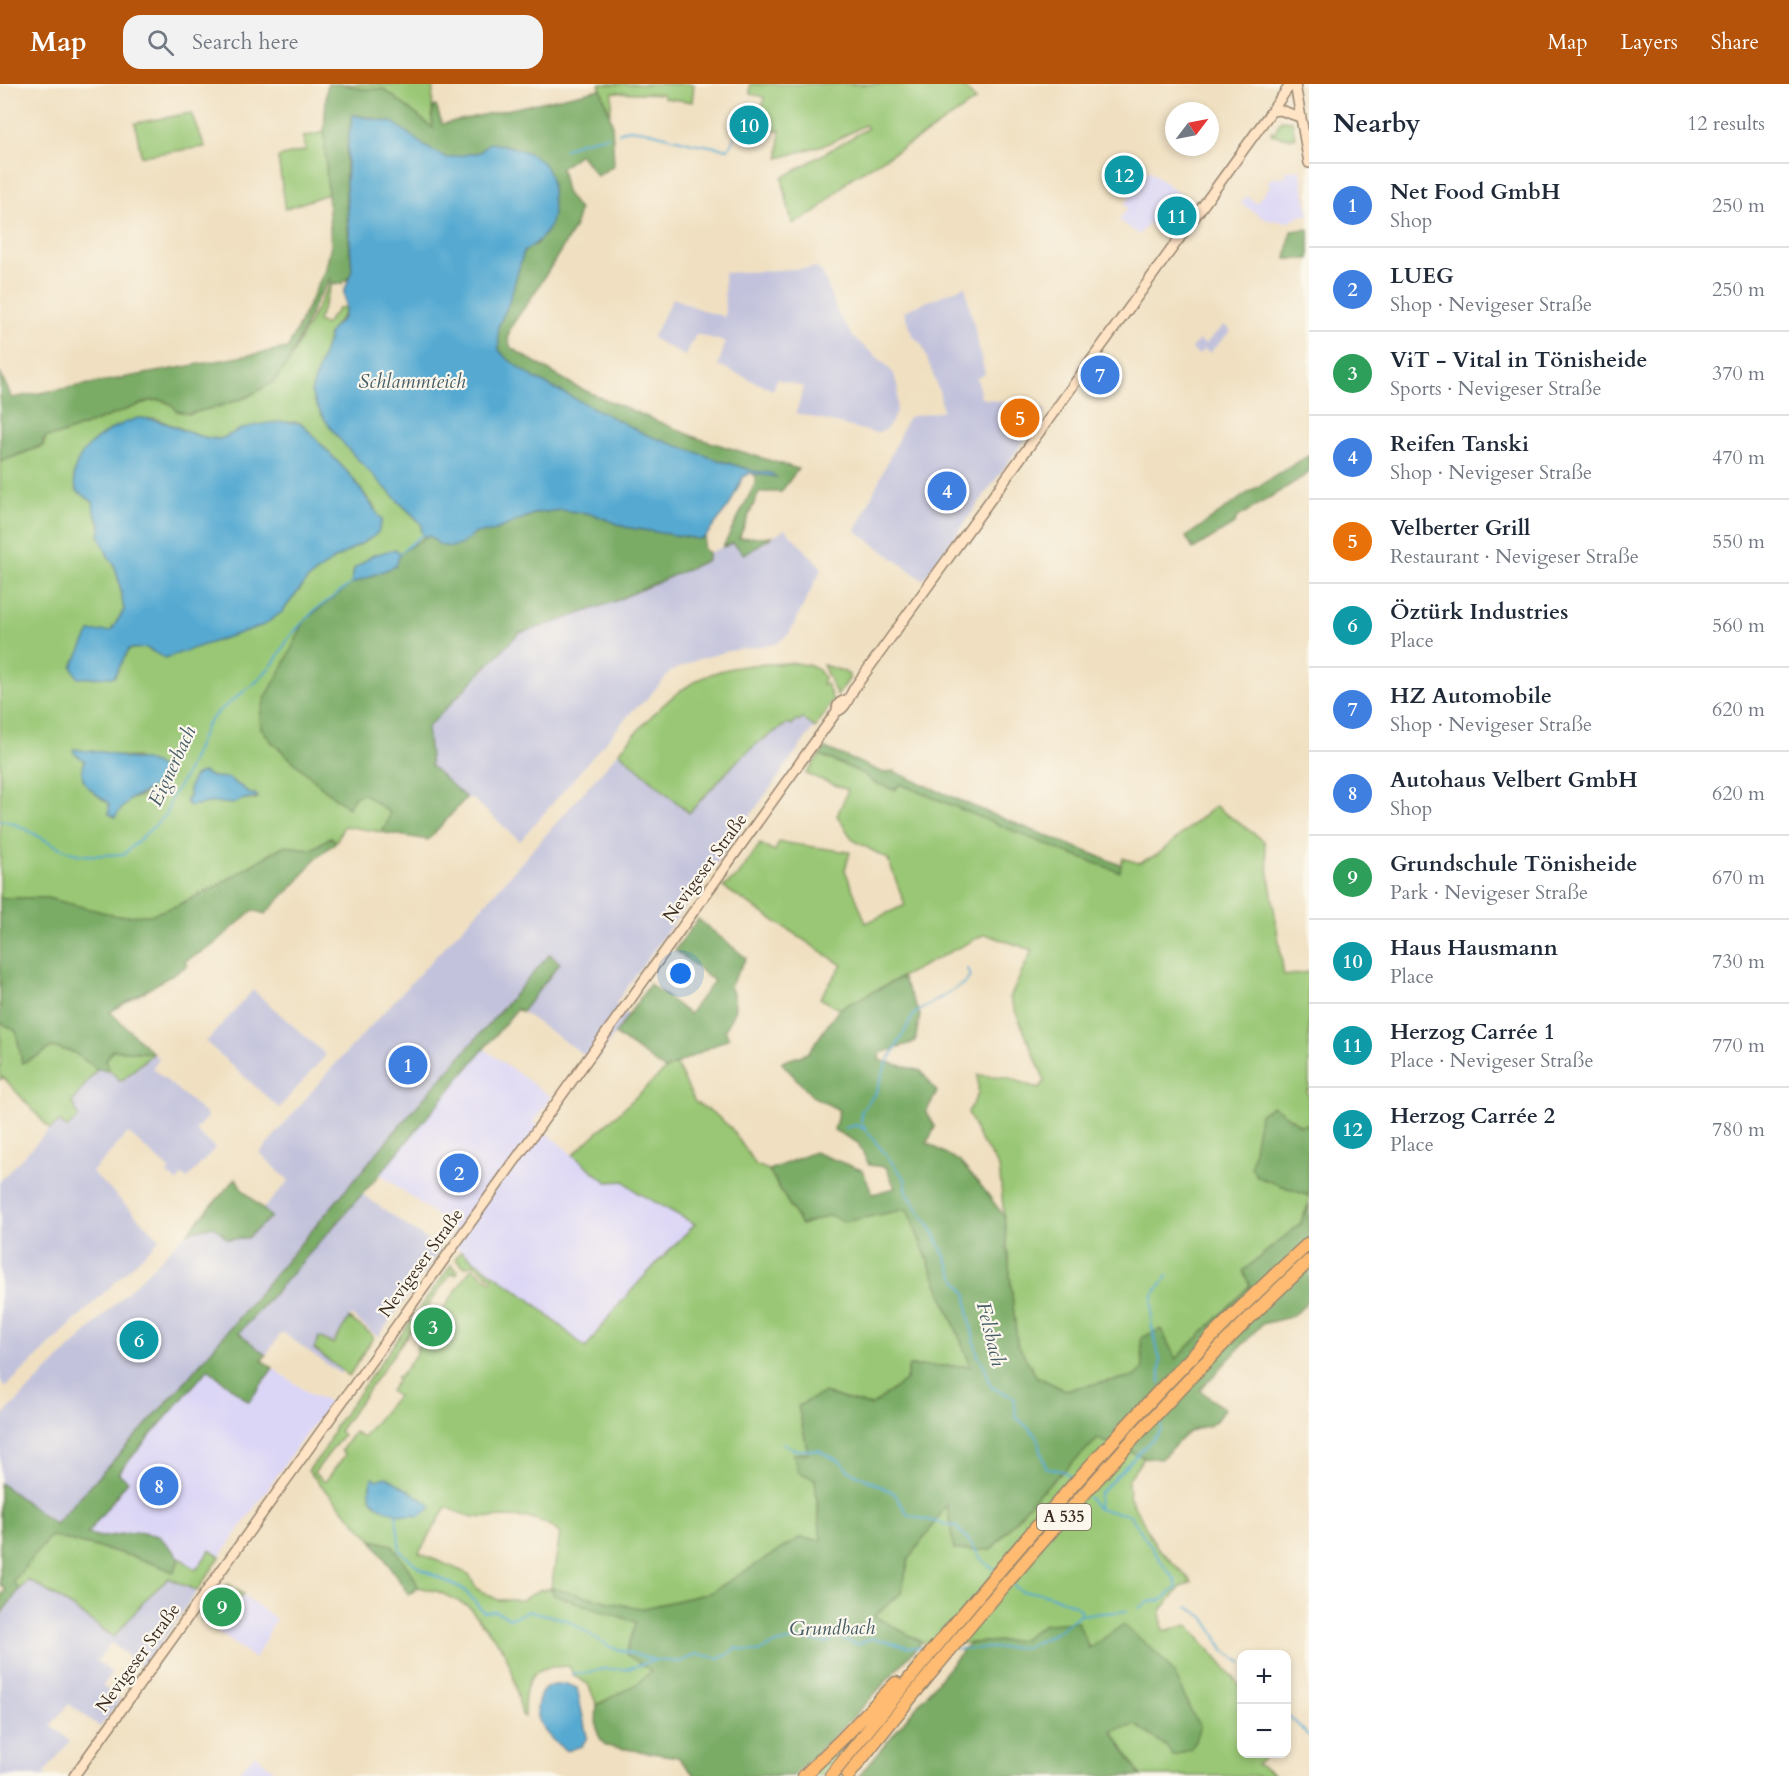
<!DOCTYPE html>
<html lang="en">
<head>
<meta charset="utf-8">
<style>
	body { margin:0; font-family:Cardo,serif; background:#f2f2f3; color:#1f2937 }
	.controls { position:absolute; right:18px; bottom:18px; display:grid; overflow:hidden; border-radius:12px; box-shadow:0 3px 9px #0003 }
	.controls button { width:54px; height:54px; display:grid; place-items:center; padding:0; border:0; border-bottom:2px solid #e0e1e3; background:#fff; color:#1f2937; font:30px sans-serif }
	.compass { position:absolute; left:1165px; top:18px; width:54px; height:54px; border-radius:50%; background:#fff; box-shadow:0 3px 9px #0003; rotate:58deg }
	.you { position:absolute; left:681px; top:890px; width:21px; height:21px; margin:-15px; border:4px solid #fff; border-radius:50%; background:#1a73e8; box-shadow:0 0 0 9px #1a73e833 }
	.badge { display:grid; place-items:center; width:39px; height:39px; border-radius:50%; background:#b45309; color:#fff; font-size:20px; font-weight:700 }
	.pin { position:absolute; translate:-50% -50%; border:3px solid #fff; box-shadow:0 2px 6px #0006 }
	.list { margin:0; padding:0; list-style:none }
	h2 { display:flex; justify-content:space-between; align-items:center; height:78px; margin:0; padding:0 24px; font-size:26px }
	h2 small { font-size:20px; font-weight:400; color:#747a83 }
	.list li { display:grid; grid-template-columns:39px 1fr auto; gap:18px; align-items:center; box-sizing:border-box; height:84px; padding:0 24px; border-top:2px solid #e0e1e3 }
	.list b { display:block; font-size:22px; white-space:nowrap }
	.list p { margin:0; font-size:20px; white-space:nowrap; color:#747a83 }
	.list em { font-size:20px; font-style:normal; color:#747a83 }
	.icon { flex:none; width:33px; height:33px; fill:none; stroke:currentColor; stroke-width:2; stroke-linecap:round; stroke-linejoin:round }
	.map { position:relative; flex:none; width:1309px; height:1692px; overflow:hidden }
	header { display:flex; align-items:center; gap:36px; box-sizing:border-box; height:84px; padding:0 30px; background:#b45309; color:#fff }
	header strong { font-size:28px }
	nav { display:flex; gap:33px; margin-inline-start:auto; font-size:21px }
	.search { width:420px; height:54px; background:#f2f2f3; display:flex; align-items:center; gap:15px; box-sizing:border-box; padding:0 21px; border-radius:18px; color:#747a83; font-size:22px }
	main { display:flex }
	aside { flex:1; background:#fff }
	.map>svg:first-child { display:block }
	.built { fill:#dcd6f6 }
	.industrial { fill:#c2c2dc }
	.green { fill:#99c775; stroke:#6a784a; stroke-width:1.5; fill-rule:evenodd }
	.forest { fill:#7aac66; stroke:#5a6b42; stroke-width:1.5 }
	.water { fill:#57aad2; stroke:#496a78; stroke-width:1.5 }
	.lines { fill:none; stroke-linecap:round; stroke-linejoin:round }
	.stream { stroke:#57aad2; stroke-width:2 }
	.secondary-casing { stroke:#968570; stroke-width:12 }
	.motorway-casing { stroke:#968570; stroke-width:15 }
	.secondary { stroke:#ffe4c6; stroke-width:9 }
	.motorway { stroke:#febb71; stroke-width:12 }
	.labels { text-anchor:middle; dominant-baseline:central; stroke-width:4.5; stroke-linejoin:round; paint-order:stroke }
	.shield { fill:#fbf7ec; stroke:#75685c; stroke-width:1.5 }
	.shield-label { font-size:16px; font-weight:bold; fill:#3b2a1e }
	.street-label { font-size:18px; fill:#3b2a1e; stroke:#fbf7ec }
	.water-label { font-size:20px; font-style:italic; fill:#465d66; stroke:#fbf7ec }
</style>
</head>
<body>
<header>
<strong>Map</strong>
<div class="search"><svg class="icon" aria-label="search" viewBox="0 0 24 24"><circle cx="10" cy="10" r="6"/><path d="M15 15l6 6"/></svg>Search here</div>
<nav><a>Map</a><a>Layers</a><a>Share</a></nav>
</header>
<main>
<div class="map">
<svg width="1309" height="1692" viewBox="0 0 1309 1692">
	<rect width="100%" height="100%" fill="#fbf7ec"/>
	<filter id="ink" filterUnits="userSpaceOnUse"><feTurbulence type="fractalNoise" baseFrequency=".0167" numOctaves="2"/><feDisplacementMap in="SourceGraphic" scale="12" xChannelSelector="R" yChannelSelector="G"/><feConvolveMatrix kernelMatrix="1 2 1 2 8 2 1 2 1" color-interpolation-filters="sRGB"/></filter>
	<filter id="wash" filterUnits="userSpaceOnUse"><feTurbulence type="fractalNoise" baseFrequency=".008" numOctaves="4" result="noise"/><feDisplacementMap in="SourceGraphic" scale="24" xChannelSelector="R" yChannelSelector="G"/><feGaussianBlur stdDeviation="1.35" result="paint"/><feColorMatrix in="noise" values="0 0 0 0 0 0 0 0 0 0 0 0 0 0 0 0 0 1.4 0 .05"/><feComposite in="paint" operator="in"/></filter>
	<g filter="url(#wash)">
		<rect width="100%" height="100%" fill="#f0e0c1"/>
		<!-- built -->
		<path class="built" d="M1300 85 1309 130 1294 134 1290 138 1267 136 1240 119 1247 112 1256 119 1270 102 1267 99 1272 94 1286 92 1285 87Z
			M1149 86 1193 121 1183 135H1181L1179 137 1181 139 1169 154 1148 139 1139 151 1119 136 1128 124 1124 121Z
			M483 964 551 1013 533 1038 573 1071 665 986 753 1092 599 1244 585 1264 529 1215 448 1157 456 1146 380 1090Z
			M273 1284 311 1311 331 1318 301 1357 220 1473 210 1467 196 1486 180 1474 159 1452 137 1448 102 1453 86 1450 128 1397 118 1389 208 1285 249 1317Z
			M228 1500 276 1535 255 1575 201 1535Z
			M255 1670 279 1692H235Z"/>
		<!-- industrial -->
		<path class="industrial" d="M816 184 821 187 824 192 837 228 853 253 884 279 894 290 898 305 896 328 891 339 885 346 877 349 867 347 796 329 804 303 777 295 773 306 718 281 726 258 696 250 685 272 652 254 673 214 704 227 725 233 724 189Z
			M965 202 985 290 977 294 981 314 1046 326 923 496 856 447 908 333 943 327 939 307 922 261 912 251 904 227Z
			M1224 241 1231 247 1209 269 1204 265 1198 271 1191 264 1199 256 1205 260Z
			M785 445 822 484 789 550 776 560 729 567 699 575 670 588 645 617 633 626 520 757 473 715 466 714 431 682 427 644 519 549 553 539 613 518 708 476V469L733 459 745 470Z
			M802 634 814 643 615 920 628 931 595 978 522 928 560 879 550 870 300 1159 178 1306 54 1441 0 1399V1334L188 1148 214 1142 228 1155 271 1133 263 1125 289 1097 260 1069 329 987 489 815 619 668 689 729 727 686 750 665 788 639Z
			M253 906 326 971 279 1024 206 958Z
			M153 969 159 975 152 984 208 1032 195 1046 215 1064 187 1095 182 1091 177 1098 167 1090 170 1086 128 1049 92 1088 160 1155 6 1303 0 1296V1097L50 1045 60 1038 72 1019 97 985 109 986 121 997Z
			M362 1110 441 1166 378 1253 351 1231 332 1260 319 1253 331 1279 342 1287 340 1290 282 1248 266 1271 239 1249Z
			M169 1494 197 1507 144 1584 111 1559 97 1577 112 1589 103 1602 120 1616 100 1643 69 1620 51 1641 70 1657 44 1689 47 1692H0V1531L20 1505 28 1496 60 1515 114 1553 146 1515Z"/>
		<!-- green -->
		<path class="green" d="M341 0H433L432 35 434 45 384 5H362Z
			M599 0H694L692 18 664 14 663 10 613 8 610 30Z
			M750 0H961L976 16 929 48 851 94 815 129 792 140 782 94 868 44 865 41 830 59 779 74 780 46 759 47 764 13 750 10Z
			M191 29 205 63 141 72 135 39Z
			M1281 36 1292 37 1295 54 1281 53 1271 50 1272 47 1275 48Z
			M324 48 328 110 285 125 278 73 306 66 303 53Z
			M330 199 332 200 318 237 325 241 339 224 346 223C343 236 337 236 331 246 323 260 323 311 321 330 345 361 372 389 399 418 407 426 415 432 422 441L421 446 425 453 400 469 395 465 354 485 351 500 305 536 284 581 266 613 260 631 261 643 271 657 316 698 348 724 355 712 364 710 390 729 386 742 381 748 344 742 336 758 331 753 312 765 283 762 217 802 176 822 150 831 118 833 47 814H0V378L43 362 46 353 62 350 149 317 160 315 189 330 220 322 248 313 288 279ZM154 334 202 353 221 355 241 345 296 338 302 340 351 392 375 424 373 453 331 477 307 496 282 528 146 564 128 565 114 593 94 592 88 594 74 577 79 571 111 547 124 526 119 497 114 480 108 472 93 418 77 407 74 392 81 372ZM75 665C86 668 95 667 106 669 117 670 126 675 137 673L144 711 131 715 120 726C102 715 74 701 85 677ZM203 688 211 693 229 694C233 700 243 701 249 710H255L257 715H244L232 720 215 718 190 722 185 717Z
			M794 579C808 581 818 580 824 594L822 600H827L833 617 815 644 802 634 799 638 796 636 792 641 788 639 759 658 739 675 689 729 619 668C642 641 670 609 702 594 730 580 763 580 794 579Z
			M823 581 843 587 849 591V595L837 612Z
			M820 671 864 690 873 698 895 706 900 700 1119 787 1123 774 1138 779 1157 771 1215 722 1264 757 1284 892 1309 888V1005L1307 1006 1309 1014V1040L1300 1041 1273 1022 1258 1093 1309 1112V1120L1300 1140 1244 1186 1250 1201 1176 1276 1161 1246 1143 1284 1136 1292 1064 1306 1036 1292 1017 1260 999 1083 979 1054 968 1028 978 1010V991L1007 993 1039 1005 1045 997 1010 914 1032 866 985 850 839 925 820 914 842 881 723 803 738 792 760 760 775 767 779 758 850 768 845 786 866 839 905 821 888 775 853 756 837 732 848 706 806 690Z
			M1 937 16 947 40 971 51 963 73 968 97 985 72 1018 79 1033 67 1044 60 1038 50 1045 3 993 0 996Z
			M112 966 153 969 121 997 109 986 106 977Z
			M676 980 695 1018 715 1030 731 1044 756 1081 769 1086 801 1141 830 1131 844 1138 907 1125 971 1282H909L906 1296 871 1322 823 1309 808 1369 794 1370 815 1395 821 1456 799 1454 710 1509 640 1525 551 1504 554 1511 636 1538 652 1587 639 1599 597 1621 588 1600 574 1592 569 1582C560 1583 548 1582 540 1586 524 1595 523 1617 525 1633L522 1631 512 1587 504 1566 491 1550 468 1522 439 1508 418 1503 414 1493 392 1462 372 1456 308 1387 325 1365 336 1341 451 1181 458 1187 456 1191 452 1188 339 1347 343 1351 314 1389 325 1398 345 1371 341 1367 354 1348 363 1353 397 1312 390 1307 398 1296 396 1294 398 1292 400 1293 418 1267 416 1265 470 1186 473 1184 491 1197 493 1195 474 1180 465 1183 455 1175 461 1167 529 1215 586 1264C617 1218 657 1179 695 1140L638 1109 624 1097 607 1098 573 1071 665 986ZM446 1423C455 1427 465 1432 474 1433 504 1436 538 1425 560 1450L551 1504 539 1506 522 1516H498L477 1505 469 1490 419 1469Z
			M349 1234 371 1250 373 1254 349 1292 314 1265 319 1253 333 1260Z
			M1098 1355 1144 1373 1128 1396 1129 1412 1156 1462 1192 1498 1181 1503 1161 1526 1163 1547 1188 1541 1241 1602 1242 1670H1270L1257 1680 1276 1692H1141L1112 1647 1136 1641 1166 1662 1200 1642 1189 1628 1178 1598 1089 1564 1045 1540 1021 1556 969 1559 922 1558 873 1532 901 1509 909 1475 947 1421 991 1466 1037 1411Z
			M50 1452C92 1462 134 1470 174 1488L180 1474 196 1486 210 1466 220 1473 197 1507 169 1494 146 1515 114 1553 60 1515 29 1496 20 1505 12 1499Z
			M228 1500 243 1510 216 1546 201 1535Z
			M842 1660 845 1662 822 1692H810Z"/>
		<!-- forest -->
		<path class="forest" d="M327 0H341L362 5H384L433 44 432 35 433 23 436 22 442 40 601 5 612 39 614 81 597 92 580 70 561 84 566 108 579 126 574 145 539 202 510 244 508 254 511 264 575 302 602 314 697 354 798 385 781 408H759L739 454 773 452 744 470 733 459 723 463 755 400 756 393 748 385 690 368 647 351 616 337 536 295 506 274 499 266 498 243 508 221 524 167 538 159 553 130 552 100 543 79 537 74 510 62 447 75 374 34 353 31C340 76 347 139 352 186L349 194 341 200 330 199 331 193 317 215 288 279 274 298 247 313 220 322 188 330 177 327C169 316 162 315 149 317L62 350 46 353 43 357V361L0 378V289L12 314 288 264 326 184 331 161 324 48Z
			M1309 145V175H1286L1291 147Z
			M1309 371V389L1235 435 1236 439 1193 465 1186 453 1246 410Z
			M561 426 593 430 625 443 699 455 705 453 703 464 708 469V476L613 518 553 539 519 549 427 644 431 682 466 714 428 756 381 748 386 742 390 729 364 710 355 712 348 724 316 698 271 657 261 644 260 631 266 613 284 581 305 536 351 500 396 482 400 469 425 453 430 452 450 463 460 461 476 449 491 448 536 429Z
			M825 664 884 689 893 687 989 729 1121 781 1120 788 1064 768 900 700 895 706 872 698 864 690 820 671Z
			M331 753 336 758 313 777 299 796 265 830 253 826 212 862 185 877 187 882 110 928 153 969 112 966 106 976 109 986 97 985 73 968 51 963 40 971 22 979 16 947 0 938V814H47L118 832 150 831 176 822 217 802 283 762 312 765Z
			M698 835 746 874 730 902C738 922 736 928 725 946L729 954 665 986 615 950 650 900 689 930 714 897 675 866Z
			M550 870 560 879 522 928 517 925 380 1090 239 1249 266 1271 262 1276 273 1284 249 1318 208 1285 118 1389 128 1397 87 1450 102 1453 137 1448 159 1452 180 1474 174 1488C134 1470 92 1462 50 1452L13 1498 20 1505 0 1531V1513L6 1506 0 1500V1399L55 1440 178 1306 396 1046Z
			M902 893 920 931 915 958 880 969 879 976 921 987 937 1008 926 1028 935 1043 927 1059 959 1077 982 1103 1004 1132 1017 1259 1036 1292 1064 1306 1136 1292 1143 1284 1141 1254 1161 1245 1176 1275 1250 1202 1243 1187 1300 1140 1309 1120V1216L1303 1223 1290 1233 1262 1240 1200 1306 1224 1325C1209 1350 1208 1337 1189 1348 1179 1355 1170 1368 1160 1375L1144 1373 1098 1355 1037 1411 991 1466H954L947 1421 909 1475 901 1509 874 1532 922 1558 858 1628 793 1692H695L678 1673 606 1662C594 1650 596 1637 597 1621L639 1599 651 1587 626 1570 636 1538 554 1511 551 1504 640 1525 710 1509 799 1454 821 1456 815 1395 798 1388 793 1370 808 1369 798 1322 823 1309 871 1322 906 1296 909 1282H971L907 1125 844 1138 830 1131 801 1141 769 1086 814 1068 862 1086 873 1110 895 1104 886 1083 869 1081 858 1059 834 1046 839 1026 812 1012 781 978 808 969 839 925Z
			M1273 1022 1300 1041 1309 1040V1112L1258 1093 1251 1084 1260 1030Z
			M236 1094 242 1105 271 1133 247 1154 228 1155 214 1142 188 1148Z
			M372 1456 392 1461 414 1493 418 1503 409 1511Z
			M1078 1538 1089 1564 1123 1541C1144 1558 1167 1574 1179 1599 1186 1615 1189 1628 1200 1642L1192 1665 1173 1672 1166 1662 1136 1641 1112 1647 1141 1692H859L969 1559 1020 1556 1045 1540Z"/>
		<!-- water -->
		<path class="water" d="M353 31 394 39 426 63 447 74 480 68 489 59C507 61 528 65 542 78 550 86 552 97 552 108 552 115 553 121 553 127 553 146 538 159 524 167L508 221 498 243 499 266 506 274 536 295 647 351 718 376 754 387 771 389 776 393 750 389 743 393 729 422 705 453 699 455 625 443 593 430 561 426 536 429 491 448 476 449 460 461 450 463 440 461 430 452 425 453 421 446 422 441C415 432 407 426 399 418 372 389 323 346 311 308L331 246 344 233 346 223 344 208 352 186 346 102 348 57Z
			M138 334C167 334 189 354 218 355 225 355 232 349 239 346 253 340 287 335 302 340L351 392 382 436 378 448 373 453 331 477 307 496 282 528 264 541 165 574 146 564 129 565 114 593 78 594 72 583 90 548 111 547 124 526 119 497 114 480 108 472 99 451 101 441 94 428 93 418 77 407C62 371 109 342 138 334Z
			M395 465 400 469 396 482 351 500 354 485 373 471Z
			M75 665C87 668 97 667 108 669 114 670 120 673 127 674 139 676 151 675 162 684 162 704 146 707 132 714 126 718 120 727 115 733L109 730V719C93 707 75 700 85 677L74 669 73 666Z
			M203 688 211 693 229 694C233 700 243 701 249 710H255L258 713 244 715 232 720 215 718 190 722 185 717 189 713V705L193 693Z
			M373 1393 378 1396 385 1393 389 1394 427 1418 432 1423 420 1432C397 1432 358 1424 373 1393Z
			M566 1600 577 1604 587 1653 582 1662 567 1667C551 1657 533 1639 538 1618 540 1611 541 1607 548 1603 552 1600 560 1601 566 1600Z"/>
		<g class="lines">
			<!-- stream -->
			<path class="stream" d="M619 49 628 45 646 47 692 59 728 65 735 53 742 47
				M564 66 580 58 608 52
				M400 469 423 450
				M0 736C28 741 49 763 77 770 91 773 109 770 124 770L166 731 171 714 185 692 207 640 219 627 256 598 273 580 290 552 314 527 352 499
				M845 1044 856 1041 866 1046 905 1095 907 1109 934 1149 955 1194 967 1211 968 1229 978 1272 985 1283 991 1303 1014 1313 1016 1333 1036 1351 1046 1383 1065 1388 1072 1395
				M865 1044 861 1038V1028L876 1008 885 983 914 930 966 898 970 891 967 885
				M1160 1299V1276L1151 1238 1153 1211 1168 1191
				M783 1359 795 1366H818L841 1378 848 1386 894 1409 908 1431 956 1443 967 1454 982 1476 995 1486
				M1088 1413 1098 1425 1130 1431 1166 1485 1175 1495 1177 1504 1162 1516 1149 1518 1139 1524
				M1098 1424 1099 1410 1161 1346 1160 1332
				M396 1430 400 1467 421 1485 463 1505 484 1528 495 1527 511 1534 530 1527 567 1536 610 1563 655 1576
				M1011 1499 1022 1508 1042 1509 1073 1520 1080 1525 1079 1531
				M1188 1523 1204 1533 1217 1553C1219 1565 1232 1572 1242 1579
				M957 1565 1027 1563 1057 1548 1079 1531 1128 1527
				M572 1589 582 1590 603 1585H627L655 1576 680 1578 697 1570 719 1574 729 1570 735 1564 758 1568C777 1557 804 1552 825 1559L837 1553 857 1560 872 1554 907 1563 928 1564
				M1286 1629 1309 1652"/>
		</g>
	</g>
	<g filter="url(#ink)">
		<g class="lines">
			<defs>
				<path id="secondary" d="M1295 0 1309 79
					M1272 27 1280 26 1300 33
					M837 627C846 625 849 612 855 603L1291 0
					M74 1692 837 627C837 620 839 618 846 616"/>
				<path id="motorway" d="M804 1692 843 1654 896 1599
					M831 1692C980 1506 1133 1320 1309 1159
					M848 1692C912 1610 980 1529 1049 1450 1131 1355 1217 1262 1309 1177"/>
			</defs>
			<!-- secondary casing -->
			<use href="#secondary" class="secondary-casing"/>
			<!-- motorway casing -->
			<use href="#motorway" class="motorway-casing"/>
			<!-- secondary -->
			<use href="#secondary" class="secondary"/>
			<!-- motorway -->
			<use href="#motorway" class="motorway"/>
		</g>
	</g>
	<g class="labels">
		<!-- shield labels -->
		<rect class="shield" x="1037" y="1420" width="54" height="26" rx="4.5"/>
		<g class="shield-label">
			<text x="1064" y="1433">A 535</text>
		</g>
		<!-- street labels -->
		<g class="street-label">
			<text transform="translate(705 784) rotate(-54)">Nevigeser Straße</text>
			<text transform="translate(421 1179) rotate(-54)">Nevigeser Straße</text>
			<text transform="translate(138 1574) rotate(-54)">Nevigeser Straße</text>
		</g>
		<!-- water labels -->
		<g class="water-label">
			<text x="412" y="297">Schlammteich</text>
			<text transform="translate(172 682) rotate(-65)">Eignerbach</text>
			<text transform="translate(991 1250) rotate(76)">Felsbach</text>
			<text transform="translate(832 1544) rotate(-1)">Grundbach</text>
		</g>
	</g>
</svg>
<div class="controls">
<button>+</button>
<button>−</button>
</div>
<svg class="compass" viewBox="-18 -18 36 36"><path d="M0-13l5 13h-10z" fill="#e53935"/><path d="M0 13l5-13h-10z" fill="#747a83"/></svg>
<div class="you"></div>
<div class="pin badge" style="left:408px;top:981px;background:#3f7fe0">1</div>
<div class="pin badge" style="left:459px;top:1089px;background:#3f7fe0">2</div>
<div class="pin badge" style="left:433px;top:1243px;background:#2e9e5b">3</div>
<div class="pin badge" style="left:947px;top:407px;background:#3f7fe0">4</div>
<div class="pin badge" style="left:1020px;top:334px;background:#e8710a">5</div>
<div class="pin badge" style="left:139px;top:1256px;background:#0f9aa8">6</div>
<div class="pin badge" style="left:1100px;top:291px;background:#3f7fe0">7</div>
<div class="pin badge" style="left:159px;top:1402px;background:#3f7fe0">8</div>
<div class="pin badge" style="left:222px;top:1523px;background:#2e9e5b">9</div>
<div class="pin badge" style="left:749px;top:41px;background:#0f9aa8">10</div>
<div class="pin badge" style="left:1177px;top:132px;background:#0f9aa8">11</div>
<div class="pin badge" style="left:1124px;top:91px;background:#0f9aa8">12</div>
</div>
<aside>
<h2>Nearby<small>12 results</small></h2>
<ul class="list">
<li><span class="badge" style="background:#3f7fe0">1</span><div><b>Net Food GmbH</b><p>Shop</p></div><em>250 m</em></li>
<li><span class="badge" style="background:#3f7fe0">2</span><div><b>LUEG</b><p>Shop · Nevigeser Straße</p></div><em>250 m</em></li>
<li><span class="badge" style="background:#2e9e5b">3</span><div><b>ViT - Vital in Tönisheide</b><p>Sports · Nevigeser Straße</p></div><em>370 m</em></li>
<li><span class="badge" style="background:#3f7fe0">4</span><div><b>Reifen Tanski</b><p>Shop · Nevigeser Straße</p></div><em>470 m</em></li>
<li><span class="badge" style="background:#e8710a">5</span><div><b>Velberter Grill</b><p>Restaurant · Nevigeser Straße</p></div><em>550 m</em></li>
<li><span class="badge" style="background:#0f9aa8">6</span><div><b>Öztürk Industries</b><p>Place</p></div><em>560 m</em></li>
<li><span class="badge" style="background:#3f7fe0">7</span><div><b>HZ Automobile</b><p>Shop · Nevigeser Straße</p></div><em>620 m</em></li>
<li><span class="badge" style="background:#3f7fe0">8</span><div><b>Autohaus Velbert GmbH</b><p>Shop</p></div><em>620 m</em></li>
<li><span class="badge" style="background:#2e9e5b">9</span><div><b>Grundschule Tönisheide</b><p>Park · Nevigeser Straße</p></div><em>670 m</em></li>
<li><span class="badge" style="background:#0f9aa8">10</span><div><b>Haus Hausmann</b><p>Place</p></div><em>730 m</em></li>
<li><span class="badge" style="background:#0f9aa8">11</span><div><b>Herzog Carrée 1</b><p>Place · Nevigeser Straße</p></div><em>770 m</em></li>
<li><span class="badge" style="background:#0f9aa8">12</span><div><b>Herzog Carrée 2</b><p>Place</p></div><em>780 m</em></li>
</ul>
</aside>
</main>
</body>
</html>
